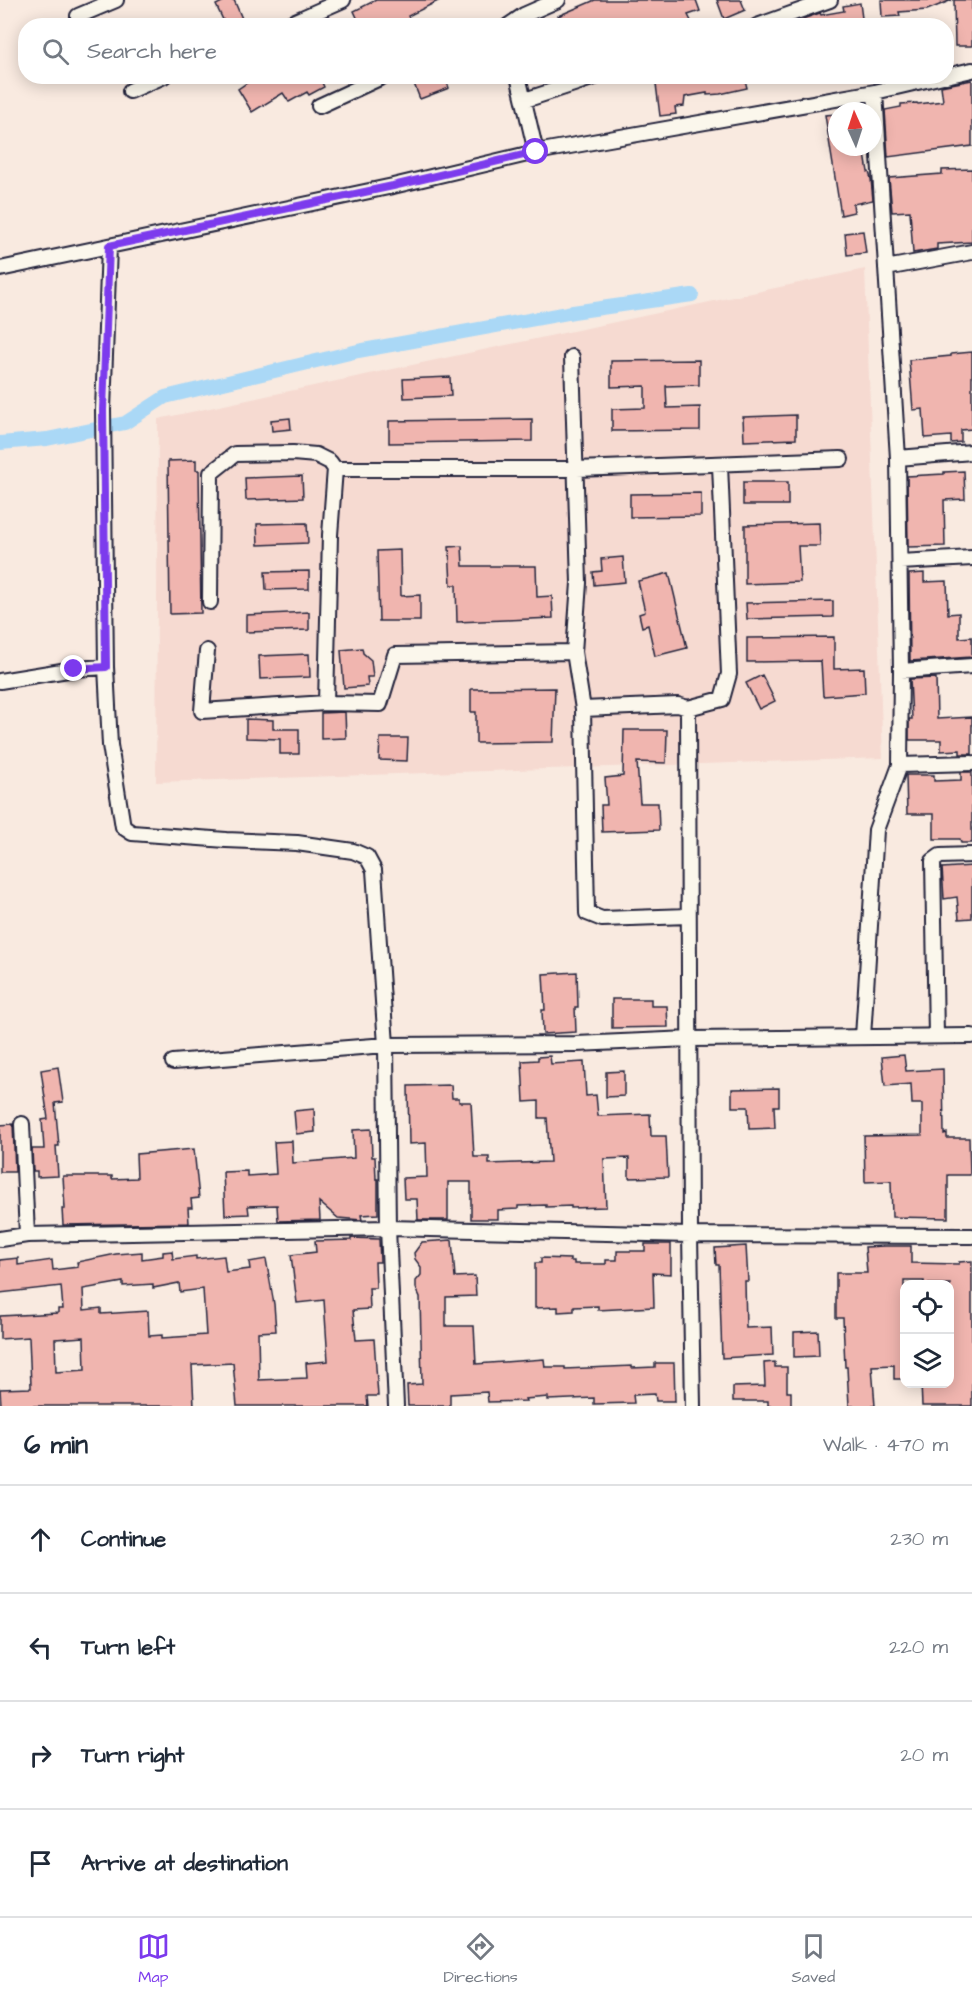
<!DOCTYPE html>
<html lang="en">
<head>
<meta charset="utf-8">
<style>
	body { margin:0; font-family:"Architects Daughter",sans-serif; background:#f2f2f3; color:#1f2937 }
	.controls { position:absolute; right:18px; bottom:18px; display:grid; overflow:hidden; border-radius:12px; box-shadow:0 3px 15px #0003 }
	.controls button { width:54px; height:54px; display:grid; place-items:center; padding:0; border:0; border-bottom:2px solid #e0e1e3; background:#fff; color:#1f2937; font:30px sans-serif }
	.compass { position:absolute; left:828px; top:102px; width:54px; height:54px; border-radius:50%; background:#fff; box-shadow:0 3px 15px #0003; rotate:357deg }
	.stop { position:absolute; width:18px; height:18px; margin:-14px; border:4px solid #7c3aed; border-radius:50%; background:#fff }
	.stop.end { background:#7c3aed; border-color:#fff; box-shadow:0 2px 6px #0008 }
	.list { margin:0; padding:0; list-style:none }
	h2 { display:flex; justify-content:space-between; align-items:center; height:78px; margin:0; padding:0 24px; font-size:26px }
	h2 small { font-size:20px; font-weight:400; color:#747a83 }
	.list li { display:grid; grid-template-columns:39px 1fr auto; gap:18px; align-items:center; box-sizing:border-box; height:108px; padding:0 24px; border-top:2px solid #e0e1e3 }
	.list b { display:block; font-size:22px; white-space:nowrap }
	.list em { font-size:20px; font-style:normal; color:#747a83 }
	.icon { flex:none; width:33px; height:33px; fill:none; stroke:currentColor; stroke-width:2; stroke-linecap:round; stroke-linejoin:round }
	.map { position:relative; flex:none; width:972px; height:1406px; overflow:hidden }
	.search { position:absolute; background:#fff; box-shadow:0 3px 15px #0003; left:18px; right:18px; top:18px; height:66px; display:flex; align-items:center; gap:15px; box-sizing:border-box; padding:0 21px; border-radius:24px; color:#747a83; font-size:22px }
	.sheet { height:510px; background:#fff }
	nav { display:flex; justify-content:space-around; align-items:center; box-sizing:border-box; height:84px; border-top:2px solid #e0e1e3; background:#fff; font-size:16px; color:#747a83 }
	nav a { display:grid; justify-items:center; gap:3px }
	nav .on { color:#7c3aed }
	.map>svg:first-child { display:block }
	.built { fill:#f6dad1 }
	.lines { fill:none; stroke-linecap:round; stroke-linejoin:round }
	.canal { stroke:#aad8f6; stroke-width:14 }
	.building { fill:#f0b5af; stroke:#22223b; stroke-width:1.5; fill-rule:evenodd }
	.minor-casing { stroke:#22223b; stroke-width:18 }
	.minor { stroke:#fbf7ec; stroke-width:14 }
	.route { stroke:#7c3aed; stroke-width:8 }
</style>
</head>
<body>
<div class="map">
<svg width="972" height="1406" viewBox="0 0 972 1406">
	<rect width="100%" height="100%" fill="#f9eae0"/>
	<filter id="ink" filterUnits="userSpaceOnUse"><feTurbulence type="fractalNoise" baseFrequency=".0167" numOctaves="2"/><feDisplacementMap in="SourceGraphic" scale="12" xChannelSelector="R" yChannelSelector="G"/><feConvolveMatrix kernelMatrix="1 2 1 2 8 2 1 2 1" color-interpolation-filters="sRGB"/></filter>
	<g filter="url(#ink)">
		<!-- built -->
		<path class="built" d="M865 269 883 758 156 782 158 419Z"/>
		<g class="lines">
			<!-- canal -->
			<path class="canal" d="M0 443 47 439 125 423 165 397 358 351 573 312 692 295"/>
		</g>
		<!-- building -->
		<path class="building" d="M226 0H234L243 21 233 26H226L216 5Z
			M376 0H440L408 16 413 26H361L354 11Z
			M595 0H696L700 11 688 15 692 23 686 26H562L558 16Z
			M717 0H741L745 10 724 19Z
			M881 0H952L927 10 899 12 900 16 882 17Z
			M954 0H972V46H955Z
			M860 3 863 26H795L794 22 820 13 821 15 844 11 843 6Z
			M257 76H319L324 87 309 95 307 92 289 102 283 93 252 112 238 89Z
			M411 76H445L449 88 420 99Z
			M655 76H700L701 80 744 76 747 88 720 94 707 95V93L685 97 684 106 675 107 676 114 660 116Z
			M972 80V146L888 157 885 110 901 107V104L917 103 918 104 943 101 941 86Z
			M837 114V147H850V151L864 148 868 172H869L871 179 873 200 853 204 854 212 841 215 825 115Z
			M972 169V242L937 244V249L913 253 910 211 892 212 889 178 942 174V170Z
			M863 231 866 253 847 255 845 233Z
			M972 352V429L961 430V442L951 443V436L925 438 923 409 913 410 909 360 951 356V354Z
			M699 360V385L666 386 667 408 700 407V430L612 431V409L645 408V386L611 387V361Z
			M450 377 451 396 404 398 403 379Z
			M796 415V439L744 441 743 417Z
			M290 418 291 429 272 431 271 420Z
			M532 419V441L389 443V421Z
			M196 460V470H199L201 613 170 614 168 461Z
			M964 471 965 499 944 500 945 546 908 547 907 476 944 474V472Z
			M302 476 303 498 246 500 245 478Z
			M743 482H788V505H743Z
			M701 493V516L630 517V494Z
			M307 523 308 543 258 545 257 524Z
			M819 523 820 546H798L800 582 745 584V525Z
			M462 546 463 566H536L537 597 552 596 553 618 457 622 456 585H451L449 547Z
			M400 550 401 596 420 595V621H379L377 551Z
			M623 557 625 582 594 585 593 572 602 571 601 559Z
			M309 571V589L266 590 265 572Z
			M669 573 687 648 655 656 648 625 642 627 639 614 645 612 638 581Z
			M924 573V582L947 581 948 614 959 613V638L972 637V657L910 661 909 574Z
			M833 601V617L747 619 746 603Z
			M309 612V630L246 632V615Z
			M834 637V669L864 668 865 693 823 696 821 661 747 662V638Z
			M362 648 363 653 371 660 373 677H367L368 686 344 688 341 650Z
			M309 654 310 677 260 679 259 656Z
			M762 675 775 701 759 709 746 683Z
			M936 678 937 719 972 717V754H960V750L941 751V740H909V719H912L910 679Z
			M555 688 553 742 476 743V712H471V689Z
			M345 712 346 738 321 739V713Z
			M246 719 273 720V729H299V754H280V739L246 738Z
			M624 730H667L666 763 637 762 640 803H658L659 830 602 832 601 805H607L605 778 623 776Z
			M380 738H408L407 761 379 760Z
			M961 772H972V843H961L960 839H934V814H907L906 775H934V781L961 780Z
			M972 866V918L959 919 957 897 944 899 942 868Z
			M577 972 578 1007H575L576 1032 543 1034 542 1010H545L543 974Z
			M612 999H651V1006H667L668 1027 612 1028Z
			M904 1055 906 1071 943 1069 944 1134 947 1133V1138H969L970 1175H948V1218L892 1217 891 1181 865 1182 864 1136 922 1135V1104H912L911 1084 885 1086 882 1057Z
			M550 1056 551 1064 584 1062 586 1096 596 1095 598 1116 650 1114 651 1136H666L668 1177 629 1178V1158L604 1159 606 1207 571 1208V1206L546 1207V1205L518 1206V1209L498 1210V1219H471V1182H448V1220H418L417 1199H404L403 1178 427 1177 426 1143 409 1144 408 1086 451 1085 452 1098H459V1102H471L474 1157H489V1164L550 1162 547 1118H539V1101L524 1102 522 1061 538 1060V1057Z
			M58 1067 63 1102 55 1103 59 1146H56L58 1176 37 1177V1171H33L32 1149H44L42 1120 48 1119 41 1070Z
			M624 1071V1096L606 1097V1072Z
			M779 1088V1106H774L775 1128 749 1129 748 1107H732V1089Z
			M314 1109 315 1132 296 1134 294 1111Z
			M13 1124 15 1172H0V1125Z
			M371 1129 372 1157H375L376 1179H378V1214L361 1215 362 1220 338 1218 319 1202 320 1220 278 1221 277 1205 248 1206 249 1214 225 1215 223 1172 247 1171V1176L276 1174 274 1142 292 1141 293 1163 354 1158 353 1130Z
			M194 1149 199 1198 191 1199 192 1208H188L189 1223 63 1225 62 1209H65L63 1176H112V1179L137 1178 136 1154Z
			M351 1238 379 1239 380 1262H375L376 1288H369L370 1309 353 1310 356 1340 374 1339 378 1396H367L368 1406H237L233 1363 192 1365 194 1406H1L0 1389 31 1388V1386L29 1337 0 1339V1316L58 1313V1309H63L61 1286 0 1293V1260L18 1258V1265L52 1260 53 1270 78 1267 77 1262 116 1254 142 1252V1259L163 1256V1252L172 1251 173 1259 196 1256V1259L224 1256 226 1272 250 1269 249 1262 266 1259 274 1304 276 1331 258 1332 259 1380 307 1378 306 1363 328 1361 324 1300 297 1303 291 1255 316 1252 315 1241 351 1240ZM123 1282V1286L153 1284V1288L179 1283 180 1292 203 1289 206 1335 162 1338V1335L149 1336 148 1311 101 1314V1308L84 1310 83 1289ZM84 1337 85 1370 56 1372 55 1339Z
			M452 1240 455 1277 475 1276 476 1296 446 1297V1326H474L476 1364 544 1359 545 1367H565V1369L632 1366V1368L655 1367V1363H674L675 1401H656L655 1394 633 1395 634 1403 594 1404V1398L548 1400V1397L525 1399 526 1401 488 1402 487 1392 450 1394V1406H408L407 1385 422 1384 420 1297 416 1288V1281L421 1275V1267L415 1259 414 1253 422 1242Z
			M645 1244H671V1274L653 1273 654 1307 598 1310V1306L574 1307V1311L558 1312V1307L535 1308V1263H541V1258L570 1259V1261H574V1264H606V1260H617V1251H645Z
			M746 1246 748 1281H745L746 1328 772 1327 773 1355 722 1358 719 1265H716L715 1248Z
			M884 1246H911V1263L959 1264V1262L972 1261V1406H922L921 1383H950V1284H924V1281H904V1379H894V1365L872 1366 875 1406H849L847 1367H845L843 1318H836V1273H867L865 1247Z
			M818 1331 819 1356 794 1357V1332Z
			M775 1362V1367H787V1392H791V1406H768V1401H733V1387L765 1386 764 1363Z"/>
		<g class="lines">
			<defs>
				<path id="minor" d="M78 16 116 0
					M284 26 343 0
					M508 26 524 15 558 0
					M757 26 830 0
					M518 76 536 152
					M946 76 972 70
					M130 91 164 76
					M525 100 598 76
					M319 106 384 76
					M109 246 103 410 106 667 110 745 123 827 132 833 226 840 297 843 353 851 367 857 374 870 386 1045 388 1228 396 1406
					M886 268 972 252
					M0 269 393 186 536 152 875 92 943 76
					M572 357 579 583 574 652 583 709 587 913 602 919 688 916
					M898 458 972 452
					M335 469H577L841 459
					M900 562 972 558
					M210 602 211 473 235 454 293 453 316 455 330 462 335 469 330 535 326 703
					M207 651 202 711 326 703 380 704 395 655 574 652
					M901 671 972 666
					M0 681 74 669 106 667
					M688 708 690 1235 693 1406
					M583 709 678 705 688 708 722 699 729 674 720 465
					M900 765 972 763
					M936 1036 933 861 940 856 972 855
					M863 1037 876 830 900 765 901 671 898 458 875 92
					M173 1062 386 1045 576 1044 689 1039 972 1036
					M22 1124 27 1235
					M0 1239 27 1235 388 1228 690 1235 972 1236"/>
			</defs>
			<!-- minor casing -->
			<use href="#minor" class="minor-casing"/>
			<!-- minor -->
			<use href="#minor" class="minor"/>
		</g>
	</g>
	<g class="lines" filter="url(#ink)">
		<!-- route -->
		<path class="route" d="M74 669 106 667 103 410 109 246 393 186 536 152"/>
	</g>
</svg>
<div class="controls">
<button><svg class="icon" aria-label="locate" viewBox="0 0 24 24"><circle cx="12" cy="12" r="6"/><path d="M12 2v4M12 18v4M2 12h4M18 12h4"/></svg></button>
<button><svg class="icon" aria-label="layers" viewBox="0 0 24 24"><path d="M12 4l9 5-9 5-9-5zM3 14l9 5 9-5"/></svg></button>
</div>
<svg class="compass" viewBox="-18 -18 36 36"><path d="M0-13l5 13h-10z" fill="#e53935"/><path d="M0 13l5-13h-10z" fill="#747a83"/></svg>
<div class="stop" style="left:536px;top:152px"></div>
<div class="stop end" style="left:74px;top:669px"></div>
<div class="search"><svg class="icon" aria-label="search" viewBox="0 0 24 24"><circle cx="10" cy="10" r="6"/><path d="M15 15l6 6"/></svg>Search here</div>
</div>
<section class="sheet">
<h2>6 min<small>Walk · 470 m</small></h2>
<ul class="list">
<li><svg class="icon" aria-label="ahead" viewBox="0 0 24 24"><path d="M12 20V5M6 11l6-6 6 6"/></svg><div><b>Continue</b></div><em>230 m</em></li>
<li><svg class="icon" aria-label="left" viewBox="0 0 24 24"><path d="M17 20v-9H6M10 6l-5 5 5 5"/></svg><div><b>Turn left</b></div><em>220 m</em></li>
<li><svg class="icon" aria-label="right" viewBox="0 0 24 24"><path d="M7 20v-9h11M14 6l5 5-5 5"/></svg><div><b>Turn right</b></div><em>20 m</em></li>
<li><svg class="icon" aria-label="arrive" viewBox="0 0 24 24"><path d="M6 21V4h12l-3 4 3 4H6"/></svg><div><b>Arrive at destination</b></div></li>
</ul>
</section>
<nav>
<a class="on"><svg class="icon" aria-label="map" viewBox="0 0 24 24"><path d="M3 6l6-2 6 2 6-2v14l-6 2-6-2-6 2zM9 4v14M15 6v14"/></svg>Map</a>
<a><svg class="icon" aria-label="directions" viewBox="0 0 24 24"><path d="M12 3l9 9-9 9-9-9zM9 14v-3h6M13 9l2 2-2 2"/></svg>Directions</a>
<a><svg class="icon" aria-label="saved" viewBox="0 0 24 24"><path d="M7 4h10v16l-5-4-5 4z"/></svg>Saved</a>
</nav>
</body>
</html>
